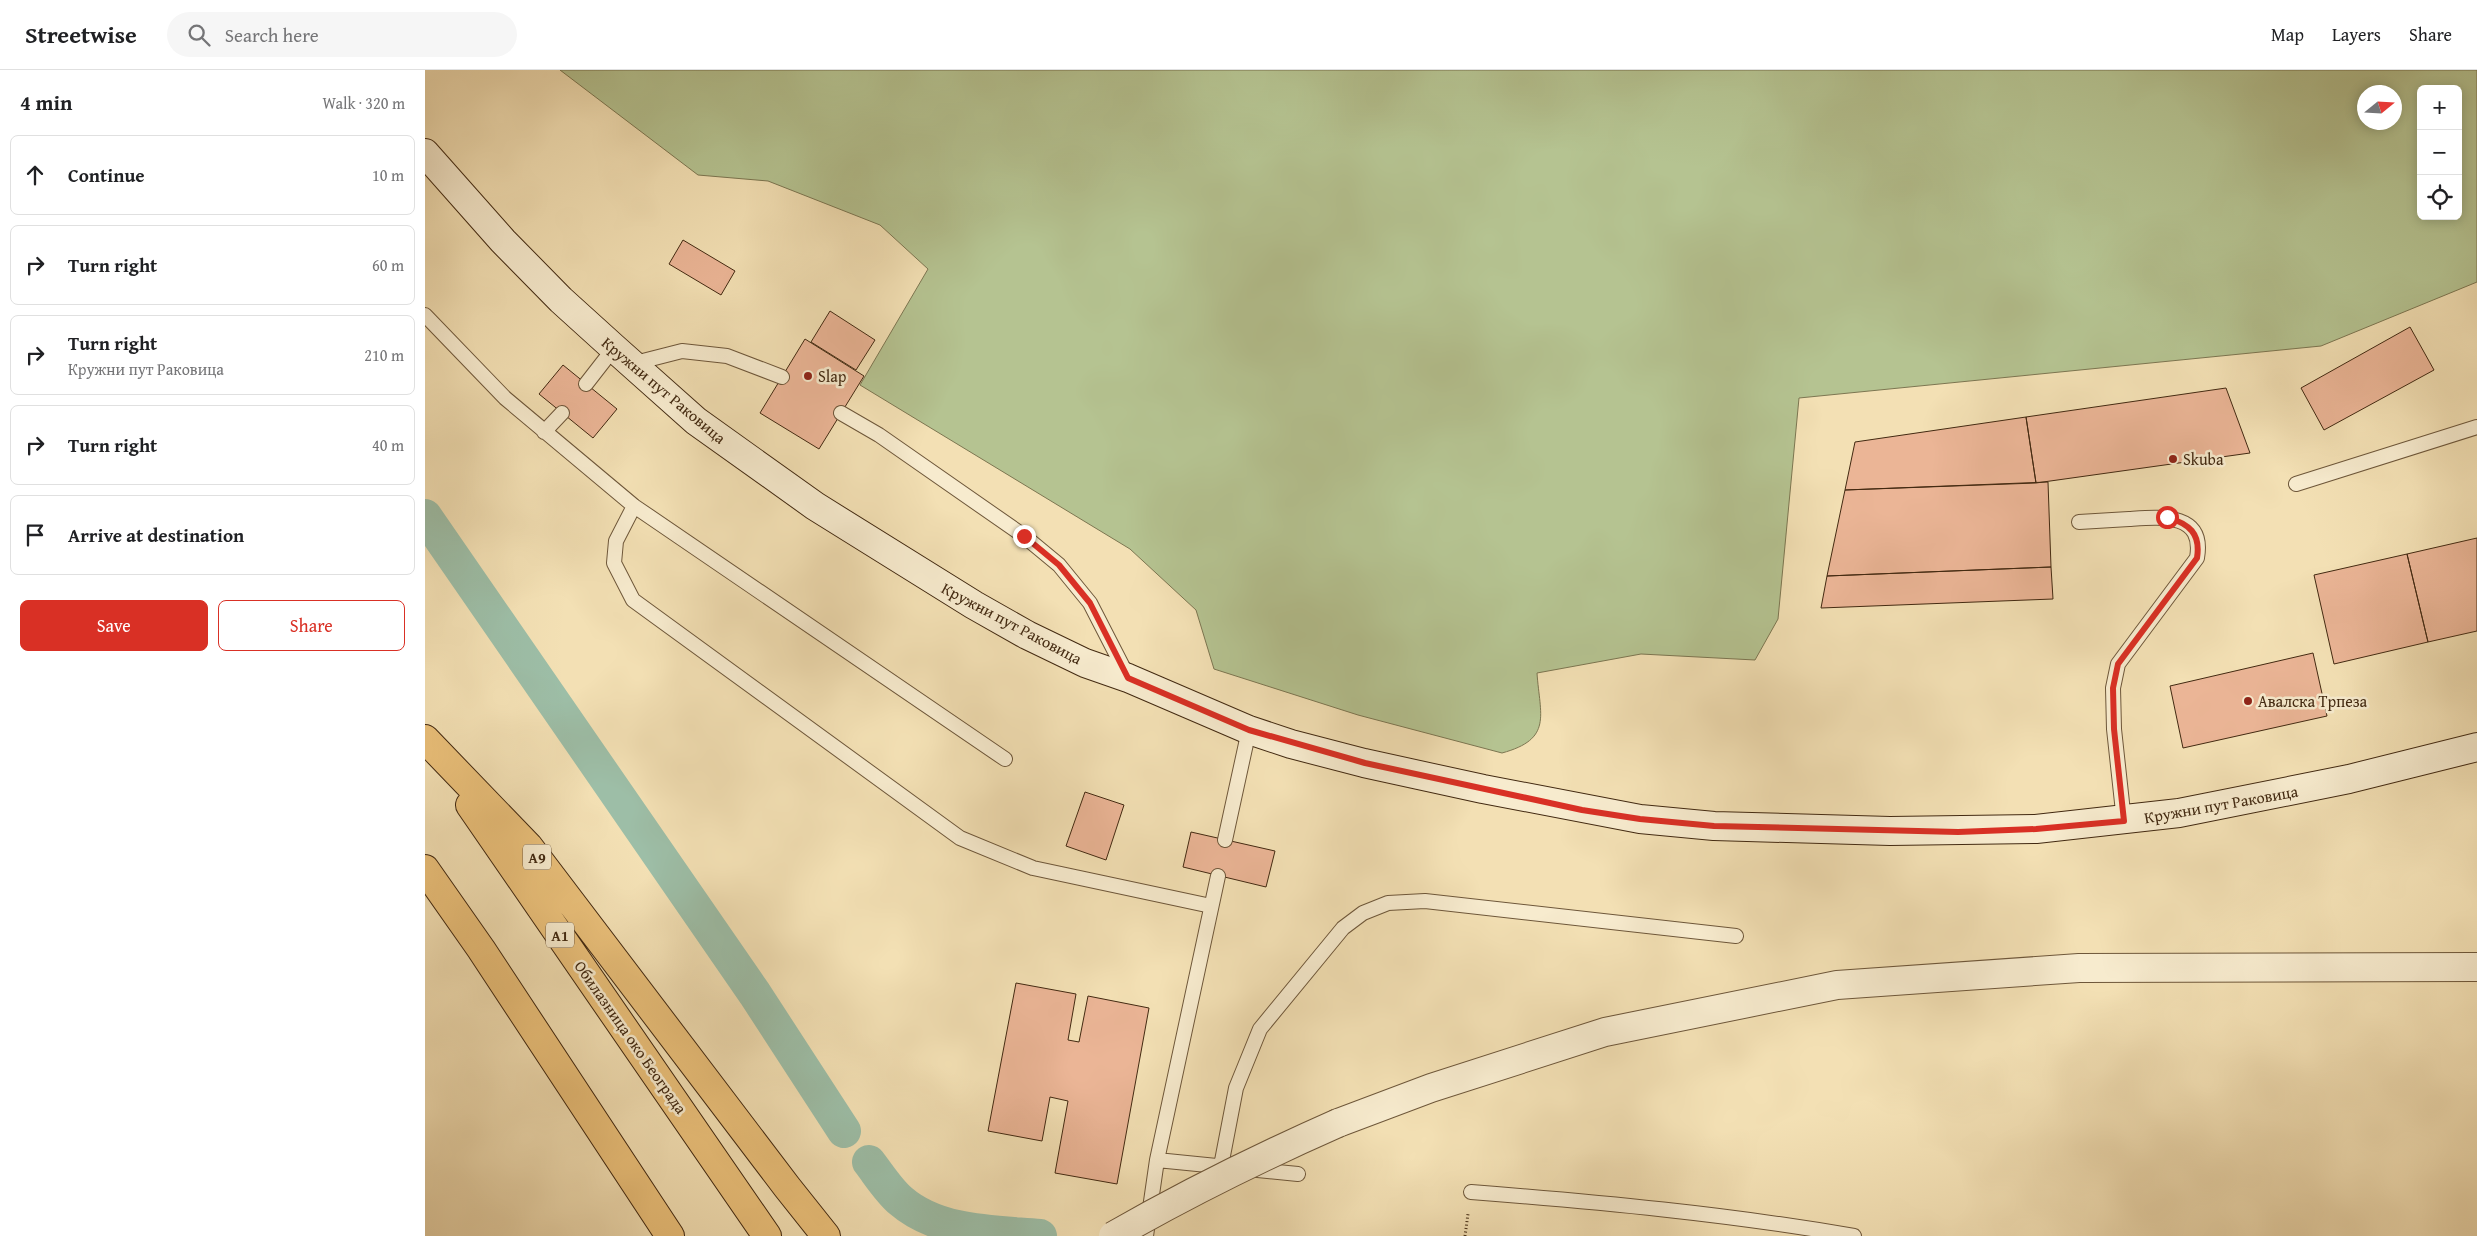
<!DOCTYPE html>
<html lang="en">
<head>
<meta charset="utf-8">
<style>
	body { margin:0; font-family:"Gentium Book Plus",serif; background:#f6f6f6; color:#202124 }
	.controls { position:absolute; right:15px; top:15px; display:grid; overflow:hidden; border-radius:8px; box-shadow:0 2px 12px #0003 }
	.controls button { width:45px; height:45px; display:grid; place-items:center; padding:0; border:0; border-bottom:1px solid #e0e0e0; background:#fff; color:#202124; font:25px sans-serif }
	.compass { position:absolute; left:1932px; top:15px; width:45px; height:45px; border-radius:50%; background:#fff; box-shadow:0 2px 12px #0003; rotate:72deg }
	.stop { position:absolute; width:15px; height:15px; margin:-11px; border:4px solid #d93025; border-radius:50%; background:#fff }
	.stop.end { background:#d93025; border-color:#fff; box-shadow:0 1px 5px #0008 }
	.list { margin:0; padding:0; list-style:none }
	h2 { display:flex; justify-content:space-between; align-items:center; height:65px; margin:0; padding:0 20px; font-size:21px }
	h2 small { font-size:16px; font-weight:400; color:#757577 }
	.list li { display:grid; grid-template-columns:32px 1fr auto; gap:15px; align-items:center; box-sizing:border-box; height:80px; margin:0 10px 10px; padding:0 10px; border:1px solid #e0e0e0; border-radius:8px }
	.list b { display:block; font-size:19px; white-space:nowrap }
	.list p { margin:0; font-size:16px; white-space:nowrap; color:#757577 }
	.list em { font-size:16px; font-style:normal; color:#757577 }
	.actions { display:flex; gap:10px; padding:15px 20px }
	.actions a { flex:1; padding:11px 0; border:1px solid #d93025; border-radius:8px; text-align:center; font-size:18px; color:#d93025 }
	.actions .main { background:#d93025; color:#fff }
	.icon { flex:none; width:28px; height:28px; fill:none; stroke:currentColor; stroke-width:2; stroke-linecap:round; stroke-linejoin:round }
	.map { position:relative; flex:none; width:2052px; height:1166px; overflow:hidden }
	header { display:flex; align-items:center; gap:30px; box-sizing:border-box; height:70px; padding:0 25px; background:#fff; border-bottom:1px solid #e0e0e0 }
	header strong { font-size:24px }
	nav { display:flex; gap:28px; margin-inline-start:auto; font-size:18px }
	.search { width:350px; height:45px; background:#f6f6f6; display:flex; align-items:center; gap:12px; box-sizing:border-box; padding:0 18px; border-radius:28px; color:#757577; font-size:19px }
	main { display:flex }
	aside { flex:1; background:#fff }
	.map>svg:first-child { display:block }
	.green { fill:#b5c391; stroke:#7c7651; fill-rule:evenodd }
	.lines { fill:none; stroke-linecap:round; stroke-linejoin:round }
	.canal { stroke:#9dbea7; stroke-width:34 }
	.building { fill:#ebb596; stroke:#422911 }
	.service-casing { stroke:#6e573a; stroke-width:16 }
	.minor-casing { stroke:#6e573a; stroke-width:30 }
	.secondary-casing { stroke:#422911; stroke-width:30 }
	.motorway-casing { stroke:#422911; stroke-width:30 }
	.path { stroke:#422911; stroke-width:3; stroke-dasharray:1 2.5; stroke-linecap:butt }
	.service { stroke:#f7ebce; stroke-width:14 }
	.minor { stroke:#f7ebce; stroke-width:28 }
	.secondary { stroke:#f7ebce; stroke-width:28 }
	.motorway { stroke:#eac07a; stroke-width:28 }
	.minor-bridge-casing { stroke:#6e573a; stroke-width:30; stroke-linecap:butt }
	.minor-bridge { stroke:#f7ebce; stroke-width:28 }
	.route { stroke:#d93025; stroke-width:6 }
	.poi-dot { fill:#8f2418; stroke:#f7ebce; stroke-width:2 }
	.labels { text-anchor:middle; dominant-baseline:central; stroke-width:5; stroke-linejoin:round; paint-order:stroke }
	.shield { fill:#f7ebce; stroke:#78634a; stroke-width:1 }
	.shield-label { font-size:15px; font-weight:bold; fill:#422911 }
	.poi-label { font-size:16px; fill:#422911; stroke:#f7ebce; text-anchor:start }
	.street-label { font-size:16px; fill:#422911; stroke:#f7ebce }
</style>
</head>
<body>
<header>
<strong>Streetwise</strong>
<div class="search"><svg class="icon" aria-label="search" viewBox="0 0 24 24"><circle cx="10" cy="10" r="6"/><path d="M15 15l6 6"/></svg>Search here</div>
<nav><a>Map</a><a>Layers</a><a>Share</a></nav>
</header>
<main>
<aside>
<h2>4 min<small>Walk · 320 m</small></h2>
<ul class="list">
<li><svg class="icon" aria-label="ahead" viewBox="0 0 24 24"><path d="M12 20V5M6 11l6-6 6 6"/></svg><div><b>Continue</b></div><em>10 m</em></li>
<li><svg class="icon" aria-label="right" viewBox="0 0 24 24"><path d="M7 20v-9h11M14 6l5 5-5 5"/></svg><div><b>Turn right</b></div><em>60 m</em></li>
<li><svg class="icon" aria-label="right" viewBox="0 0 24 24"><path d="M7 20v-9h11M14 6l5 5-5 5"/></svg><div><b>Turn right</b><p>Кружни пут Раковица</p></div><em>210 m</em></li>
<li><svg class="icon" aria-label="right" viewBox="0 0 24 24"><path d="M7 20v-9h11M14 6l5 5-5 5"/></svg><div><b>Turn right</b></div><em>40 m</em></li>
<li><svg class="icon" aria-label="arrive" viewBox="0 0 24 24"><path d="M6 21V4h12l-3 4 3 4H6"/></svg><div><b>Arrive at destination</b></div></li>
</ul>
<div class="actions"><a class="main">Save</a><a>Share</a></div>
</aside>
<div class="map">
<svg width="2052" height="1166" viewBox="0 0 2052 1166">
	<rect width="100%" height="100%" fill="#f3e0b4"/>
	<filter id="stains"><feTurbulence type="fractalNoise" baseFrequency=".004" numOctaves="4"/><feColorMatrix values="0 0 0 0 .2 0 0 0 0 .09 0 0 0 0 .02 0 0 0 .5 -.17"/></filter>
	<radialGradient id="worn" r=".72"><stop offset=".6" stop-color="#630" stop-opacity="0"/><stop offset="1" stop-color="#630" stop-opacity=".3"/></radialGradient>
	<!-- green -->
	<path class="green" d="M135 0H2052V212L1896 276 1374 328 1353 549 1330 590 1216 584 1112 603C1115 646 1128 669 1077 683L933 645 789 599 771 540 705 479 435 315 503 199 455 155 343 111 273 105ZM1996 19H2033V146H1996ZM1940 22H1970V52H1940Z"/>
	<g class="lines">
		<!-- canal -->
		<path class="canal" d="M0 446 330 924 419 1061
			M444 1092C454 1105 464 1121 476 1131 513 1163 569 1162 615 1166"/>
	</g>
	<!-- building -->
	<path class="building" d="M258 170 310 201 296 225 244 194Z
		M405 241 450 270 431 300 386 272Z
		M1985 257 2009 300 1899 360 1876 318Z
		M380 269 439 306 394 379 335 343Z
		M138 295 192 339 168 368 114 324Z
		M1801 318 1825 383 1611 413 1601 347Z
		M1601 347 1611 413 1420 420 1430 372Z
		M1623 412 1626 497 1402 506 1420 420Z
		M2052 468V561L2003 572 1982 484Z
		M1982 484 2003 572 1909 594 1889 505Z
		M1626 497 1628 529 1396 538 1402 506Z
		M1888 583 1902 646 1758 678 1745 616Z
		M660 722 699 735 681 790 641 776Z
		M766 762 850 781 841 817 758 797Z
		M591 913 651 924 643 970 654 972 663 926 724 938 692 1114 630 1103 643 1031 625 1027 617 1071 563 1061Z"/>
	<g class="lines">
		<defs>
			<path id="service" d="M0 245 80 328 209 436 580 689
				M206 294 257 281 302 286 357 307
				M161 314 189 278
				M416 343 454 365 599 466 634 495 665 533 703 607
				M119 362 137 343
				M1871 414 2052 357
				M209 436 191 471 189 493 208 530 535 768 608 798 786 836
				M1654 452C1671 451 1687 450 1704 449 1735 447 1780 442 1772 488L1693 594 1688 618 1689 659 1699 751
				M800 770 824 660
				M732 1090 873 1104
				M796 1096 811 1018 835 959 918 858 938 843 963 833 1000 831 1311 866
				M1046 1122C1174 1132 1303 1144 1429 1166
				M721 1166 732 1090 793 806"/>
			<path id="minor" d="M913 1053 1006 1018 1180 962 1412 915 1654 898 2052 897"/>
			<path id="secondary" d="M0 83 78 171 136 230 189 278 271 351 390 436 549 535 602 565 660 593 703 608 824 660 866 674 939 693 1058 719 1215 749 1289 756 1465 761 1611 759 1754 743 1924 709 2052 677"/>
			<path id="motorway" d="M0 669 104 777 362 1117 401 1166
				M45 735 342 1166
				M0 799 56 879 245 1166"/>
		</defs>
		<!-- service casing -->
		<use href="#service" class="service-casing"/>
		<!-- minor casing -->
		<use href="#minor" class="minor-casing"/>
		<!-- secondary casing -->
		<use href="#secondary" class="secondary-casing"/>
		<!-- motorway casing -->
		<use href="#motorway" class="motorway-casing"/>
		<!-- path -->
		<path class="path" d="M1040 1166 1043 1144"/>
		<!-- service -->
		<use href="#service" class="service"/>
		<!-- minor -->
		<use href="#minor" class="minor"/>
		<!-- secondary -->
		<use href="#secondary" class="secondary"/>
		<!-- motorway -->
		<use href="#motorway" class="motorway"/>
		<defs>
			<path id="minor-bridge" d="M688 1166C761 1124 836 1087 913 1053"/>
		</defs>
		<!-- minor-bridge casing -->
		<use href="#minor-bridge" class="minor-bridge-casing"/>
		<!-- minor-bridge -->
		<use href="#minor-bridge" class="minor-bridge"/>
	</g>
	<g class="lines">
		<!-- route -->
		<path class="route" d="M599 466 634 495 665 533 703 608 824 660 940 693 1157 740 1215 749 1289 756 1533 762 1611 759 1699 751 1689 659 1688 618 1693 594 1772 488C1776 463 1764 454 1742 447"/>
	</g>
	<!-- markers -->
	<g class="poi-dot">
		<circle cx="383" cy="306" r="5"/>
		<circle cx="1748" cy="389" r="5"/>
		<circle cx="1823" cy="631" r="5"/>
	</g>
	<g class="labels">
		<!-- shield labels -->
		<g class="shield">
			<rect x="98" y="774.5" width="28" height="25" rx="4"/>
			<rect x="121" y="852.5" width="28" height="25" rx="4"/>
		</g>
		<g class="shield-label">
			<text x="112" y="787">A9</text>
			<text x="135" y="865">A1</text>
		</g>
		<!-- poi labels -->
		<g class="poi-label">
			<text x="393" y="306">Slap</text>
			<text x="1758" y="389">Skuba</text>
			<text x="1833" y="631">Авалска Трпеза</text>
		</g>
		<!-- street labels -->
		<g class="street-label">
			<text transform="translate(239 320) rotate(40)">Кружни пут Раковица</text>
			<text transform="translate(587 553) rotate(28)">Кружни пут Раковица</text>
			<text transform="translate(1796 734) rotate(-10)">Кружни пут Раковица</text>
			<text transform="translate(206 967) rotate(55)">Обилазница око Београда</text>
		</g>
	</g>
	<rect width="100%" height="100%" filter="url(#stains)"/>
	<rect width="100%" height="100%" fill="url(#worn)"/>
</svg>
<div class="controls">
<button>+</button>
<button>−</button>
<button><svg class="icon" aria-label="locate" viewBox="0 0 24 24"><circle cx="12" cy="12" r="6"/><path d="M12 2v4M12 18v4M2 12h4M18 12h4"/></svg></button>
</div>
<svg class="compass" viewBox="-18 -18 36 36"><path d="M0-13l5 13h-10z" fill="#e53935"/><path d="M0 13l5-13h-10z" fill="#757577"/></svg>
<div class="stop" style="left:1742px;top:447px"></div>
<div class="stop end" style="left:599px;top:466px"></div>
</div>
</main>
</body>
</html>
